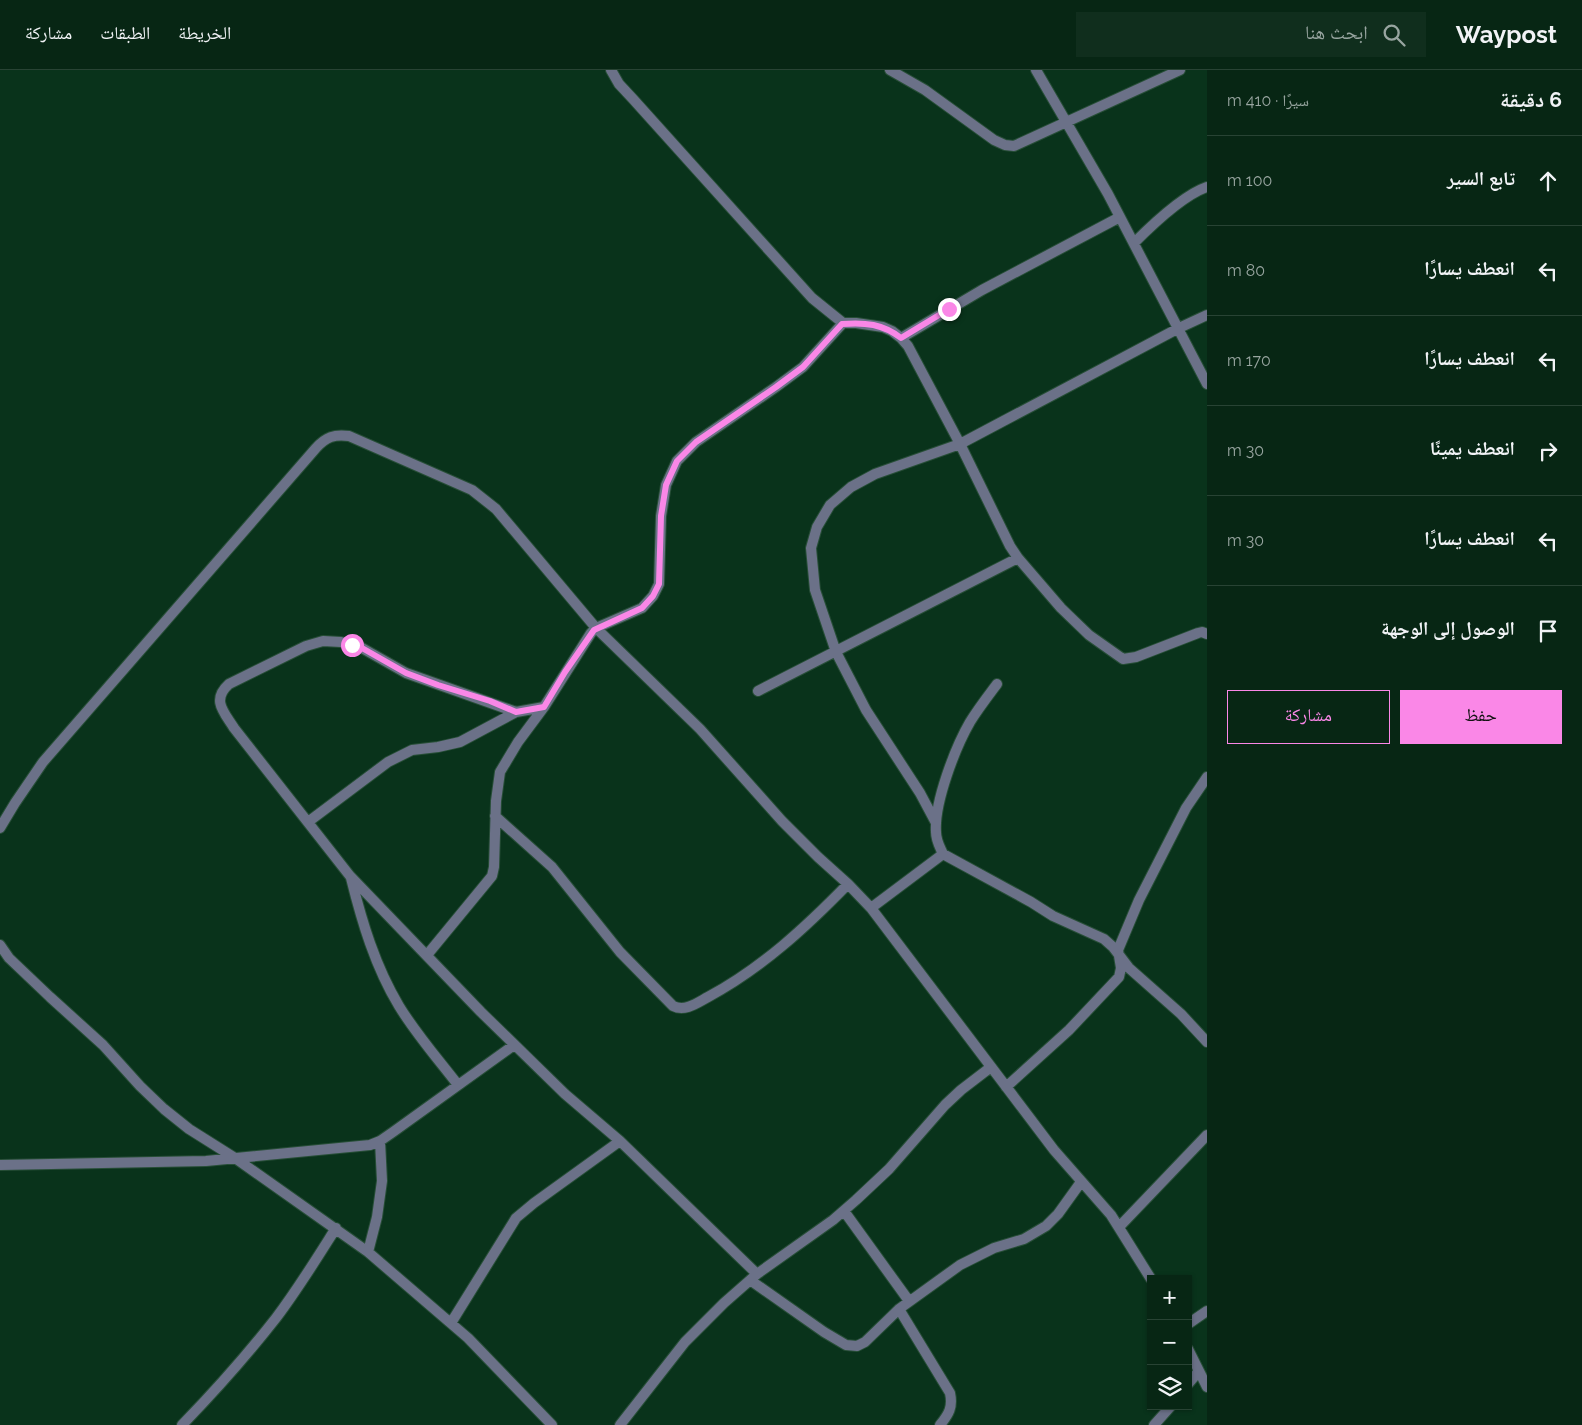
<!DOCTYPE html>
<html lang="ar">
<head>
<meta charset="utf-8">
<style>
	body { margin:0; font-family:Raleway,"Noto Naskh Arabic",sans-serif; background:#102e1d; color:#f1f3f6; direction:rtl }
	.controls { position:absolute; right:15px; bottom:15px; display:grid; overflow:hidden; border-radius:0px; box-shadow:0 1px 4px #0004 }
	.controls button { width:45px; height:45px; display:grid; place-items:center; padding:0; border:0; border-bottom:1px solid #284334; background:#072614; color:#f1f3f6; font:25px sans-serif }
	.stop { position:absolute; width:15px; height:15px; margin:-11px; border:4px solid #fa87e7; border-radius:50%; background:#fff }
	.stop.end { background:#fa87e7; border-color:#fff; box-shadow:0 1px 5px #0008 }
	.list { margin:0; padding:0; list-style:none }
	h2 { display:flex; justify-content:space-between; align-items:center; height:65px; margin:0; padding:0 20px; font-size:21px }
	h2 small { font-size:16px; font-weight:400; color:#98a5a0 }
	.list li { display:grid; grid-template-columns:32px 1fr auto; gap:15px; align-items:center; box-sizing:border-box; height:90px; padding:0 20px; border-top:1px solid #284334 }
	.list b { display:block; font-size:19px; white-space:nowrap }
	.list em { font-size:16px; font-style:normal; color:#98a5a0 }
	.actions { display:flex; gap:10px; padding:15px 20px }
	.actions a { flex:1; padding:11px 0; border:1px solid #fa87e7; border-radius:0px; text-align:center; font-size:18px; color:#fa87e7 }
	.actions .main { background:#fa87e7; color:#111 }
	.icon { flex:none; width:28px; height:28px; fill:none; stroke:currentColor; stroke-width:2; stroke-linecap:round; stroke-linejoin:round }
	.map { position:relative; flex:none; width:1207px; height:1355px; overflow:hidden; direction:ltr }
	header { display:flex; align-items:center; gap:30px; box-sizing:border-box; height:70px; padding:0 25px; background:#072614; border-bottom:1px solid #284334 }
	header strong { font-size:24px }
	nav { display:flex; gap:28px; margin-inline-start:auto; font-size:18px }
	.search { width:350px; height:45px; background:#102e1d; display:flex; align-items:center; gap:12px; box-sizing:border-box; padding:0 18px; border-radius:0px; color:#98a5a0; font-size:19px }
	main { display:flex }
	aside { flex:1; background:#072614 }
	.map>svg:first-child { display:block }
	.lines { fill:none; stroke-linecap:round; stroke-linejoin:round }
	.street-casing { stroke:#274e37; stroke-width:12 }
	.street { stroke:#6b7188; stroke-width:10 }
	.route { stroke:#fa87e7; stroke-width:6 }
</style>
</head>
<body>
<header>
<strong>Waypost</strong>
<div class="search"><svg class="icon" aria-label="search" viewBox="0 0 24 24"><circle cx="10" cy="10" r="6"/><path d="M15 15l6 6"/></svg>ابحث هنا</div>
<nav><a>الخريطة</a><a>الطبقات</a><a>مشاركة</a></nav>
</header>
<main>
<aside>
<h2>6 دقيقة<small>سيرًا · 410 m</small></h2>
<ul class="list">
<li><svg class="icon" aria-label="ahead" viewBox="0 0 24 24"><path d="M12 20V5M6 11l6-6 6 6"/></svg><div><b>تابع السير</b></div><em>100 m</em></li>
<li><svg class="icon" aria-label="left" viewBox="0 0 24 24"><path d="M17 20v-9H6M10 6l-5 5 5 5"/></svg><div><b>انعطف يسارًا</b></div><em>80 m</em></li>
<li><svg class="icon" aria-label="left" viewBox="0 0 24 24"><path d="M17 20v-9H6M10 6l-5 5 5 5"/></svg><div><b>انعطف يسارًا</b></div><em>170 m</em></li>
<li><svg class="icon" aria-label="right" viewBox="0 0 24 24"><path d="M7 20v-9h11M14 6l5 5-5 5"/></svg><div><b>انعطف يمينًا</b></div><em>30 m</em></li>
<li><svg class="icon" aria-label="left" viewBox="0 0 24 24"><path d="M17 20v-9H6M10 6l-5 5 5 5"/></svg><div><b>انعطف يسارًا</b></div><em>30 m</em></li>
<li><svg class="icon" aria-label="arrive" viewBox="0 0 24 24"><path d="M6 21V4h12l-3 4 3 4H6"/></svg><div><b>الوصول إلى الوجهة</b></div></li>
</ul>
<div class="actions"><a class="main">حفظ</a><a>مشاركة</a></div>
</aside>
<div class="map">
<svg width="1207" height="1355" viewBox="0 0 1207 1355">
	<rect width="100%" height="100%" fill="#09331b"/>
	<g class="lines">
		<defs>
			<path id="street" d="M611 0 619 14 633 29 812 228 843 253H856L883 257 892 261 901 268 908 276 960 374 1010 476 1018 488 1061 538 1089 565 1123 589 1136 587 1198 563 1202 562 1207 564
				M890 0 925 20 994 70 1005 75 1014 76 1180 0
				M1036 0 1108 124 1207 314
				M1134 173C1152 155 1183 125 1207 117
				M901 268 982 220 1120 147
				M997 614C988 626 978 639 970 652 955 678 934 733 936 762 936 771 940 777 943 784L1031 832 1053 846 1104 869 1113 877 1129 898 1181 944 1207 972
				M758 621 1018 488
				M516 642 406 603 362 578 341 572 323 571 306 576 229 614C211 630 224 642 234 658L350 806 481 942 565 1024 620 1071 757 1204
				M495 746 552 797 620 882 673 936C685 942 697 933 708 927 762 898 806 857 848 814
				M308 752 388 692 412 680 438 677 460 672 516 642 544 637
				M936 753 920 723 866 640 836 582 815 520 811 478 817 457 830 435 851 417 875 404 960 374 1179 258 1207 245
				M0 758 15 733 43 692 316 378C326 367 334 364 349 366L472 420 496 439 596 558 700 659 782 751 818 787 848 814 871 838 1054 1080 1111 1145 1151 1209
				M351 808C362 852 375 896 399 936 416 964 438 989 458 1015
				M871 838 943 784
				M0 875 9 888 50 927 103 975 140 1016 164 1039 189 1059 235 1088 368 1182 468 1268 552 1355
				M427 885 492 806 494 797 496 731 500 702 518 672 544 637 591 563 596 558 642 538 653 526 659 514 661 446 666 415 677 391 696 372 776 317 803 297 843 253
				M1006 1017 1069 960 1119 907 1121 898 1118 880 1139 830 1186 738 1207 707
				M0 1095 206 1091 370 1075 380 1071 393 1062 514 975
				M844 1141 909 1231
				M1119 1157 1207 1065
				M368 1182 377 1147 382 1111 380 1071
				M750 1210 824 1262 846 1275 857 1276 865 1272 899 1239 960 1195 994 1178 1024 1169 1046 1156 1058 1144 1081 1112
				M899 1239 950 1323C953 1337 949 1344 940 1355
				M451 1253 516 1148 534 1133 620 1071
				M1188 1254 1207 1241
				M1188 1279 1207 1317
				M1188 1314 1199 1301
				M182 1355C215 1321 247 1285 276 1248 298 1219 317 1188 336 1158
				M620 1355 685 1272 724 1233 757 1204 833 1150 856 1130 889 1099 945 1035 961 1020 991 997
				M1154 1355 1171 1336"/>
		</defs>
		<!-- street casing -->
		<use href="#street" class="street-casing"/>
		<!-- street -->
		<use href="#street" class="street"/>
	</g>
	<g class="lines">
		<!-- route -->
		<path class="route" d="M352 575 362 578 406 603 438 615 490 631 516 642 544 637 565 602 594 560 642 538 653 526 659 514 661 446 666 415 677 391 696 372 776 317 803 297 842 254C865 252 883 254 901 268L949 239"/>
	</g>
</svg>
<div class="controls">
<button>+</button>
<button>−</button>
<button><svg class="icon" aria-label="layers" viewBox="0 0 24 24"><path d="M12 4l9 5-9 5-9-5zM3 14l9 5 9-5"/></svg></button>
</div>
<div class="stop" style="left:352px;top:575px"></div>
<div class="stop end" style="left:949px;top:239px"></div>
</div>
</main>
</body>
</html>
